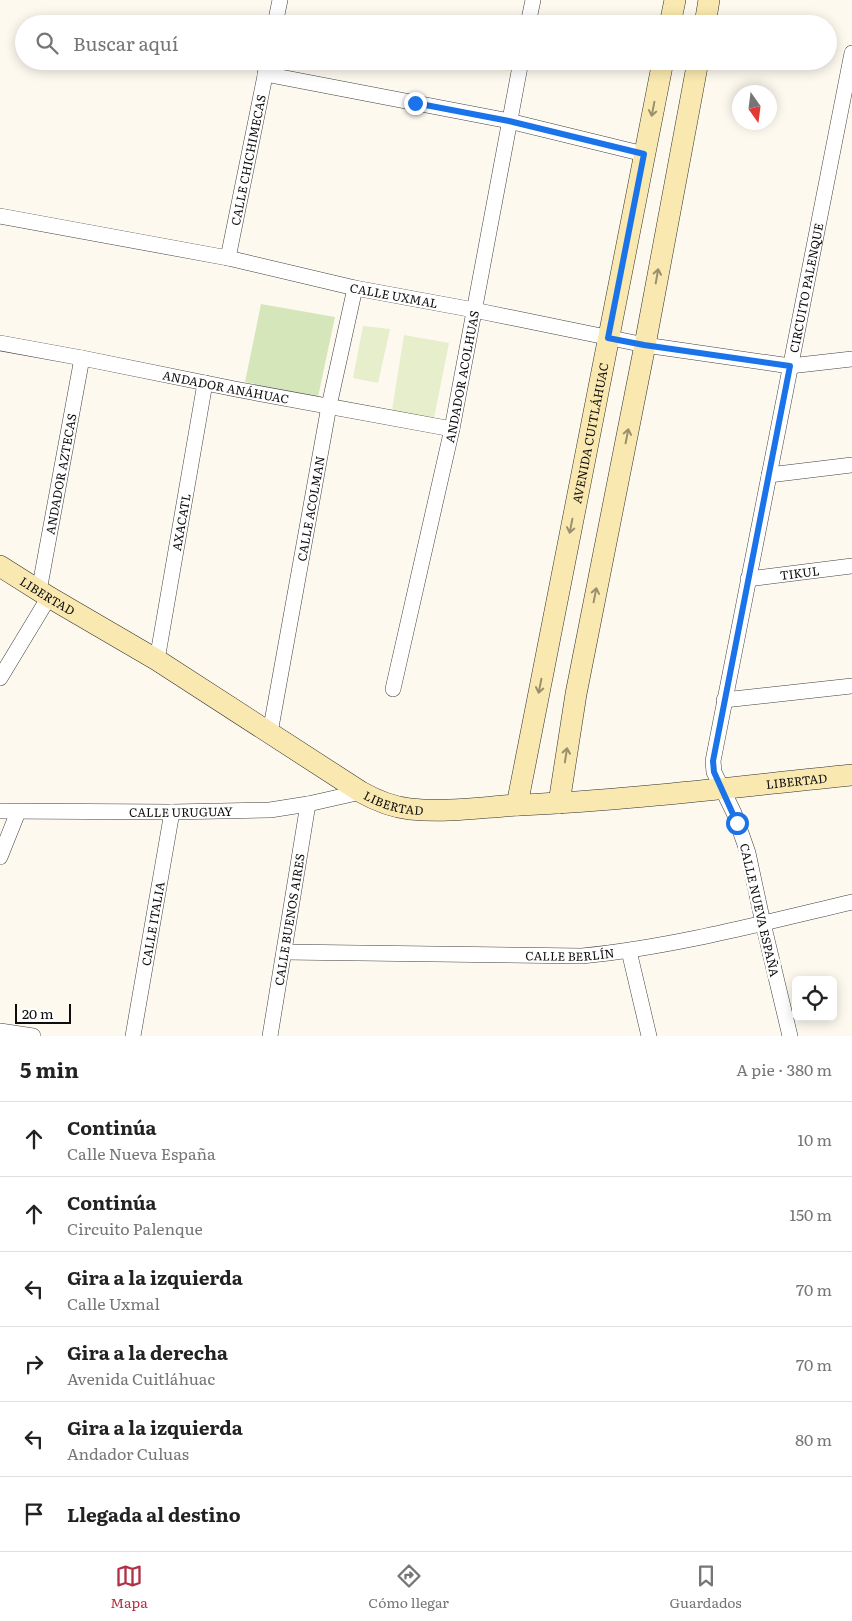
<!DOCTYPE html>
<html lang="es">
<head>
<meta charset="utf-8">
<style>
	body { margin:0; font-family:Literata,serif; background:#f6f6f6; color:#222 }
	.controls { position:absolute; right:15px; bottom:15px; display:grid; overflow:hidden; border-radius:8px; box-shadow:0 2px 12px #0003 }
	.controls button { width:45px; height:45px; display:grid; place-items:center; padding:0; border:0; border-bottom:1px solid #e0e0e0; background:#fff; color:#222; font:25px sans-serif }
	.compass { position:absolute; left:732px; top:85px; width:45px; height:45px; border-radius:50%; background:#fff; box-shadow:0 2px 12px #0003; rotate:166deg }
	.scale { position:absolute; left:15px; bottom:12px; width:56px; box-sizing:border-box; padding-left:5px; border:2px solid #0d0d0d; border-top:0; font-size:14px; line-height:18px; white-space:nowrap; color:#0d0d0d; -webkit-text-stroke:4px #fff; paint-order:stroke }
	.stop { position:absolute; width:15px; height:15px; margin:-11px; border:4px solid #1a73e8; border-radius:50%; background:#fff }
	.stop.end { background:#1a73e8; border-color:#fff; box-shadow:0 1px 5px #0008 }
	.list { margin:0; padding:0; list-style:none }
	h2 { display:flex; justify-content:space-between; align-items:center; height:65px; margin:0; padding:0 20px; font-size:21px }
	h2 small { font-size:16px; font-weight:400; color:#767676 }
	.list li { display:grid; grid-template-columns:32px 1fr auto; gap:15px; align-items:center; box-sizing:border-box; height:75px; padding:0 20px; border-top:1px solid #e0e0e0 }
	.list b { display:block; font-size:19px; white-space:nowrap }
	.list p { margin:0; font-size:16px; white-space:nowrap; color:#767676 }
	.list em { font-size:16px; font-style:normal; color:#767676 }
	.icon { flex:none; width:28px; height:28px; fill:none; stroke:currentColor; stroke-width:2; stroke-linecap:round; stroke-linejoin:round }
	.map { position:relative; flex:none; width:852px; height:1036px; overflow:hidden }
	.search { position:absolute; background:#fff; box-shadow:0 2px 12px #0003; left:15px; right:15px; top:15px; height:55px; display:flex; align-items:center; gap:12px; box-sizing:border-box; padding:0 18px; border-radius:28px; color:#767676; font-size:19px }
	.sheet { height:515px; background:#fff }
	nav { display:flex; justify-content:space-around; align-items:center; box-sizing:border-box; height:70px; border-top:1px solid #e0e0e0; background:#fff; font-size:14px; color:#767676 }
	nav a { display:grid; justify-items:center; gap:2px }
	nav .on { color:#b33046 }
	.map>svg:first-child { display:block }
	.green { fill:#d6e6bb }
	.pitch { fill:#e6eecc }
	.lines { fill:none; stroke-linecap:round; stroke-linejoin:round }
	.street-casing { stroke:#404040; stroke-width:16 }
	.secondary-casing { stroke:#2f2f2f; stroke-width:22 }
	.street { stroke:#fff; stroke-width:15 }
	.secondary { stroke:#f9e8af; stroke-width:21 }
	.oneway { stroke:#9b906e }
	.route { stroke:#1a73e8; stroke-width:6 }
	.labels { text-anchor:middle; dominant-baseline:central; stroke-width:5; stroke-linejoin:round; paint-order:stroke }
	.street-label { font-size:12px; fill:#0d0d0d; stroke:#fff }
</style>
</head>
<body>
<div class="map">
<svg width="852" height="1036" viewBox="0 0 852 1036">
	<rect width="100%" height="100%" fill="#fef9ef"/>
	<!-- green -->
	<path class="green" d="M261 304 335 317 318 397 245 382Z"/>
	<!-- pitch -->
	<path class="pitch" d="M363 326 390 329 378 383 353 378Z
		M404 335 449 343 434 418 392 410Z"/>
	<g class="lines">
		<defs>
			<g id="street">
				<path d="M275 24 280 0"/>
				<path d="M528 24 533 0"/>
				<path d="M265 74 509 121 644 154"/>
				<path id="s1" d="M0 216 228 258 355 288 474 310 645 345 790 366 852 359"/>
				<path id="s2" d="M228 258 268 61"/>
				<path id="s3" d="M0 343 82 358 235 389 452 429"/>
				<path d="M769 475 852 465"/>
				<path id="s4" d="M748 579 852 566"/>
				<path id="s5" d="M39 591 82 358"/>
				<path id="s6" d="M157 660 205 383"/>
				<path d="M0 678 49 597"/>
				<path id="s7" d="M393 689 452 429 521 61"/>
				<path d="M724 700 852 686"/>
				<path id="s8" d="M270 733 329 406 355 288"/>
				<path id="s9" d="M0 811 172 812 270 810 308 804 361 792"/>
				<path d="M0 857 18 812"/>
				<path d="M629 951 649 1036"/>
				<path id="s10" d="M284 952 582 956C673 947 763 923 852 902"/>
				<path d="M0 1031 33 1036"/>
				<path id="s11" d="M133 1036 172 812"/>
				<path id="s12" d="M270 1036 308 804"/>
				<path id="s13" d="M790 1036 763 923 748 853 734 813 714 772 713 761 852 53"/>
			</g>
			<g id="secondary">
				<path d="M670 24 675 0"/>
				<path d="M705 24 709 0"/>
				<path id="s14" d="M0 566 49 597 157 660 361 792C377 801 392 807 410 809 447 813 483 807 520 805 631 800 742 786 852 775"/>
				<path d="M559 803 576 694 645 345 698 61"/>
				<path id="s15" d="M517 805 663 61"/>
			</g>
		</defs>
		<!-- street casing -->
		<use href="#street" class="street-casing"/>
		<!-- secondary casing -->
		<use href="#secondary" class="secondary-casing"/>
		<!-- street -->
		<use href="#street" class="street"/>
		<!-- secondary -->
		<use href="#secondary" class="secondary"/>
	</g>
	<!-- one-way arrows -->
	<defs><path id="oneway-shaft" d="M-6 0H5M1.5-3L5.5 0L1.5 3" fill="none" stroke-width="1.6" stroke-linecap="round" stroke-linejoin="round" transform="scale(1.25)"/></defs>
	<g class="oneway">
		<use href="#oneway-shaft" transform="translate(653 109) rotate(101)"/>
		<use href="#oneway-shaft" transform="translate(657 276) rotate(-80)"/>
		<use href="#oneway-shaft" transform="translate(627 436) rotate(-79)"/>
		<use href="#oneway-shaft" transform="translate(571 526) rotate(101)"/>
		<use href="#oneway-shaft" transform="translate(595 595) rotate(-79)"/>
		<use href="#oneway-shaft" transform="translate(540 686) rotate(101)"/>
		<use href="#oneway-shaft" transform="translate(566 755) rotate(-81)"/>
	</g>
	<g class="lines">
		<!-- route -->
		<path class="route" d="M415 103 509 121 644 154 608 338 644 345 790 366 713 761 714 772 737 823"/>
	</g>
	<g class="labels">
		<!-- street labels -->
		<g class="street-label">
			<text stroke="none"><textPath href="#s2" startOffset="100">CALLE CHICHIMECAS</textPath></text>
			<text stroke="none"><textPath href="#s13" startOffset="769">CIRCUITO PALENQUE</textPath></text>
			<text stroke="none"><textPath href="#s1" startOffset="402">CALLE UXMAL</textPath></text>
			<text stroke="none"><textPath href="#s7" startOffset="320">ANDADOR ACOLHUAS</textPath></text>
			<text stroke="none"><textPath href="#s3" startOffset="230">ANDADOR ANÁHUAC</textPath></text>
			<text stroke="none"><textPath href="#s15" startOffset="379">AVENIDA CUITLÁHUAC</textPath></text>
			<text stroke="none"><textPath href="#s5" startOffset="119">ANDADOR AZTECAS</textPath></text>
			<text stroke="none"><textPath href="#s8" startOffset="228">CALLE ACOLMAN</textPath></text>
			<text stroke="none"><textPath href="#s6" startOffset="140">AXACATL</textPath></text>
			<text stroke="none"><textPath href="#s4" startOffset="52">TIKUL</textPath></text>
			<text stroke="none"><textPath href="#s14" startOffset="56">LIBERTAD</textPath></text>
			<text stroke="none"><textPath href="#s14" startOffset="866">LIBERTAD</textPath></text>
			<text stroke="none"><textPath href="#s14" startOffset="461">LIBERTAD</textPath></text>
			<text stroke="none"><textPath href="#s9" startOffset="181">CALLE URUGUAY</textPath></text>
			<text transform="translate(760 910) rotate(77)">CALLE NUEVA ESPAÑA</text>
			<text stroke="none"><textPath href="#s12" startOffset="118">CALLE BUENOS AIRES</textPath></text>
			<text stroke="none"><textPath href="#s11" startOffset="114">CALLE ITALIA</textPath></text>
			<text stroke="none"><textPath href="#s10" startOffset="286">CALLE BERLÍN</textPath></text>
		</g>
	</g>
</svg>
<div class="controls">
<button><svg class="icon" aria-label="locate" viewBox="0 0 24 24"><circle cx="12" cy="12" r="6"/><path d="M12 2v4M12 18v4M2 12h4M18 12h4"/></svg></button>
</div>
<svg class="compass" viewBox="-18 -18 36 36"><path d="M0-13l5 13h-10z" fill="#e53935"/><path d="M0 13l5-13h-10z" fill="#767676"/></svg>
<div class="scale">20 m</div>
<div class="stop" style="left:737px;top:823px"></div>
<div class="stop end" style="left:415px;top:103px"></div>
<div class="search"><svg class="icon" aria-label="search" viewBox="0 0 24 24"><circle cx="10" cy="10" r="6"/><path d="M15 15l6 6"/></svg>Buscar aquí</div>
</div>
<section class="sheet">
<h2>5 min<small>A pie · 380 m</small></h2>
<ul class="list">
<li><svg class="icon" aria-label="ahead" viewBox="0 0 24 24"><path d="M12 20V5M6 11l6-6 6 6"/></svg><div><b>Continúa</b><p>Calle Nueva España</p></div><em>10 m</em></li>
<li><svg class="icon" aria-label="ahead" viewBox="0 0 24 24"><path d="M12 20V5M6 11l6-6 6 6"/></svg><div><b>Continúa</b><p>Circuito Palenque</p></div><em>150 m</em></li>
<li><svg class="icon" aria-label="left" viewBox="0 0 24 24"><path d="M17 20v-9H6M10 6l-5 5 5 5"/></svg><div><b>Gira a la izquierda</b><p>Calle Uxmal</p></div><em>70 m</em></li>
<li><svg class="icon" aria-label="right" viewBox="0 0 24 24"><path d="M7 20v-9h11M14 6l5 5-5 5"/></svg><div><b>Gira a la derecha</b><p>Avenida Cuitláhuac</p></div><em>70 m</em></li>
<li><svg class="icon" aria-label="left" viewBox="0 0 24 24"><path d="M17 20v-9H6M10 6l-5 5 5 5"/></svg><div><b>Gira a la izquierda</b><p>Andador Culuas</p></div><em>80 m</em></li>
<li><svg class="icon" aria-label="arrive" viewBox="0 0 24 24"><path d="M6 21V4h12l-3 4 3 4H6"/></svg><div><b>Llegada al destino</b></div></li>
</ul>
</section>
<nav>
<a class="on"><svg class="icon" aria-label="map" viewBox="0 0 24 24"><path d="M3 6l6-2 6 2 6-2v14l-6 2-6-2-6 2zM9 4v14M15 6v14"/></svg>Mapa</a>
<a><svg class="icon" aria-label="directions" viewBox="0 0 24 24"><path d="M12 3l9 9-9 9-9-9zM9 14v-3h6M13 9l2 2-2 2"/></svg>Cómo llegar</a>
<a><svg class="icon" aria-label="saved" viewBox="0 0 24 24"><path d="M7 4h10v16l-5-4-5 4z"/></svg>Guardados</a>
</nav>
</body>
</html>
